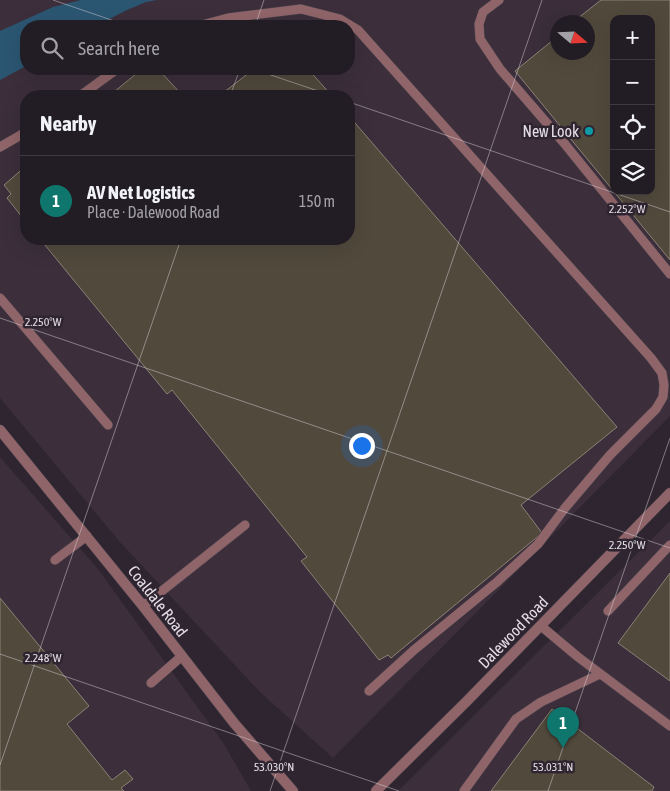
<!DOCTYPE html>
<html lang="en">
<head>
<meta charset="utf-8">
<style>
	body { margin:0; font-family:"Asap Condensed",sans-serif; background:#2a252c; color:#f1f3f6 }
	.controls { position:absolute; right:15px; top:15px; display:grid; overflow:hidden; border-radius:10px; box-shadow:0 5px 20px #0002 }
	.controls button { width:45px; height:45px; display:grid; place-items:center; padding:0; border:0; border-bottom:1px solid #3f3a41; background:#221c24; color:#f1f3f6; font:25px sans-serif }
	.compass { position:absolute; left:550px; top:15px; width:45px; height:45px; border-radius:50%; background:#221c24; box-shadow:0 5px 20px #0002; rotate:109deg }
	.you { position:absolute; left:361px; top:445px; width:18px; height:18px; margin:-12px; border:4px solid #fff; border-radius:50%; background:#1a73e8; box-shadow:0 0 0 8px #1a73e833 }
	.badge { display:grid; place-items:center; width:32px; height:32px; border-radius:50%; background:#0f766e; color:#fff; font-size:16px; font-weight:700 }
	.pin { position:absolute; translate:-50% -41px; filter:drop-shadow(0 1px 2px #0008) }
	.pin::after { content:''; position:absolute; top:26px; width:18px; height:15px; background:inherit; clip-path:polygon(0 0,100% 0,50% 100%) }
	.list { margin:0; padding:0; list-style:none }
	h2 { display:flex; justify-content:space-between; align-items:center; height:65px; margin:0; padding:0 20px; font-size:21px }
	h2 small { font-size:16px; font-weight:400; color:#a2a1a6 }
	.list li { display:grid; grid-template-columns:32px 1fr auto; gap:15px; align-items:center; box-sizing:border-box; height:90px; padding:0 20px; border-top:1px solid #3f3a41 }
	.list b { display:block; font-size:19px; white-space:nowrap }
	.list p { margin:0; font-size:16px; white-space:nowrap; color:#a2a1a6 }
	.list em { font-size:16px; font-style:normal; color:#a2a1a6 }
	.icon { flex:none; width:28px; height:28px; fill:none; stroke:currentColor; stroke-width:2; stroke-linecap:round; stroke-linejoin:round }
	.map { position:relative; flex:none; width:670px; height:791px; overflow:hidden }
	.search { position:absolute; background:#221c24; box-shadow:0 5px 20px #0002; left:20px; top:20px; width:335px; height:55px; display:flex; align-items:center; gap:12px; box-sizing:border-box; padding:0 18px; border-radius:20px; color:#a2a1a6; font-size:19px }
	.panel { position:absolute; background:#221c24; box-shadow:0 5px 20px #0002; left:20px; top:90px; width:335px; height:155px; border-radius:20px }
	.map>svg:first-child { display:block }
	.industrial { fill:#3c2f3b; fill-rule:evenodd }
	.water { fill:#2b5672 }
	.building { fill:#51493c; stroke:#8c8275; fill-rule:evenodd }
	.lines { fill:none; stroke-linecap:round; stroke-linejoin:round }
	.lane-casing { stroke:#4b434d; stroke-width:10 }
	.street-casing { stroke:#4b434d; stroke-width:11 }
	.lane { stroke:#906569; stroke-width:9 }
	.street { stroke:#906569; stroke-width:10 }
	.ticks { fill:none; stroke:#e4dee5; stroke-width:1; stroke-opacity:0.45 }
	.culture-dot { fill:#0f9aa8; stroke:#2e2530; stroke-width:2 }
	.labels { text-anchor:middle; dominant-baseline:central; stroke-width:5; stroke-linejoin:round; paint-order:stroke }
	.poi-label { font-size:16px; fill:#e4dee5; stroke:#2e2530; text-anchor:end }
	.street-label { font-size:16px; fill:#e4dee5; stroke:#2e2530 }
	.ticks-label { font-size:12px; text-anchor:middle; fill:#e4dee5; stroke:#2e2530; stroke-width:5; stroke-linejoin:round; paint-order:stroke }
</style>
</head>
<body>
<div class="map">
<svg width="670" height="791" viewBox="0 0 670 791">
	<rect width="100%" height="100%" fill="#2e2530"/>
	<!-- industrial -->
	<path class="industrial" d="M0 0H670V416L333 758 260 692 119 541 0 398ZM614 19H651V191H614ZM558 22H588V52H558ZM26 26H349V69H26ZM26 96H349V239H26Z
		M0 457 98 569 224 744 251 791H0Z
		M670 521V791H398Z"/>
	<!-- water -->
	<path class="water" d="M81 0H157L146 2 127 10 96 26H26V66L0 80V31L53 7Z"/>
	<!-- building -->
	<path class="building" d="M601 0H670V260L515 71 558 36V52H588V22H573ZM614 19H651V191H614Z
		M142 69H158L183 96H109Z
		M254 69H308L332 96H219Z
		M349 116 617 427 521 505 542 533 391 658 388 655 379 660 301 561 307 557 172 390 167 394 40 239H349Z
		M26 166V222L7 198 11 194 4 185Z
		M670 573V681L618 643Z
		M0 598 89 706 67 724 112 780 125 770 133 779 121 788 124 791H0Z
		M552 709 654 787 652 791H491Z"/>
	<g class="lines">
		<defs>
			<path id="lane" d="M499 0 483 12 479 24 480 39 500 69 564 143 670 274
				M198 26 228 18 301 9 340 19 358 30 651 358 662 373 664 385 663 397 656 409 610 455 565 508 538 544 497 582 414 650 369 691
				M80 96 117 69
				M0 147 26 132
				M0 298 108 425
				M55 560 87 536
				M143 606 245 525
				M608 611 670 545
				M541 626 578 657 670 726
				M151 683 182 656
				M464 791 516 719 541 702 600 674"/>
			<path id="street" d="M0 430 143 606 234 723 293 791
				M376 791 466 702 670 493"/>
		</defs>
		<!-- lane casing -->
		<use href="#lane" class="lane-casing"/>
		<!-- street casing -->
		<use href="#street" class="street-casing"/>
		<!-- lane -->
		<use href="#lane" class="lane"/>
		<!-- street -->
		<use href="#street" class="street"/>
	</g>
	<!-- ticks -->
	<path class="ticks" d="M53 0 129 26M255 26 264 0M253 69 333 96M230 96 240 69M349 102 670 212M0 318 670 548M0 654 399 791M0 765 181 239M270 791 542 0M548 791 670 438"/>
	<!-- markers -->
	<circle class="culture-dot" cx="589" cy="131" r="5"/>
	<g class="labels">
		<!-- poi labels -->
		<g class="poi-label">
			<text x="579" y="131">New Look</text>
		</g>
		<!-- street labels -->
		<g class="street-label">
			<text transform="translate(158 601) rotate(52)">Coaldale Road</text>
			<text transform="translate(513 632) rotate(-46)">Dalewood Road</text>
		</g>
	</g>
	<g class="ticks-label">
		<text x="627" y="213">2.252°W</text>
		<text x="43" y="326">2.250°W</text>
		<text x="627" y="549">2.250°W</text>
		<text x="43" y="662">2.248°W</text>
		<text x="274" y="771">53.030°N</text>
		<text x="553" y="771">53.031°N</text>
	</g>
</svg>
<div class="controls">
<button>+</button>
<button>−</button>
<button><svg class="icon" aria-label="locate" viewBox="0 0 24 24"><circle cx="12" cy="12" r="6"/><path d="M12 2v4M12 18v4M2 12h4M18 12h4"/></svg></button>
<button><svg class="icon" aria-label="layers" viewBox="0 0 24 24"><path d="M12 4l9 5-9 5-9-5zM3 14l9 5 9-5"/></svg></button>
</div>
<svg class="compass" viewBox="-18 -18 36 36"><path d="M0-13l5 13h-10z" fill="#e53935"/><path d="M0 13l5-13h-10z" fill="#a2a1a6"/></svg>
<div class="you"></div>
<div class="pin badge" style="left:563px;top:748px">1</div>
<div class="search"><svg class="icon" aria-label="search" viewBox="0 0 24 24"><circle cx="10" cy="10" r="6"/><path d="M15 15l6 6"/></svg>Search here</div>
<section class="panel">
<h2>Nearby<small></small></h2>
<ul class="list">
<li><span class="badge">1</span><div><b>AV Net Logistics</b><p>Place · Dalewood Road</p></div><em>150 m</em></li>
</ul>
</section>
</div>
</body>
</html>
